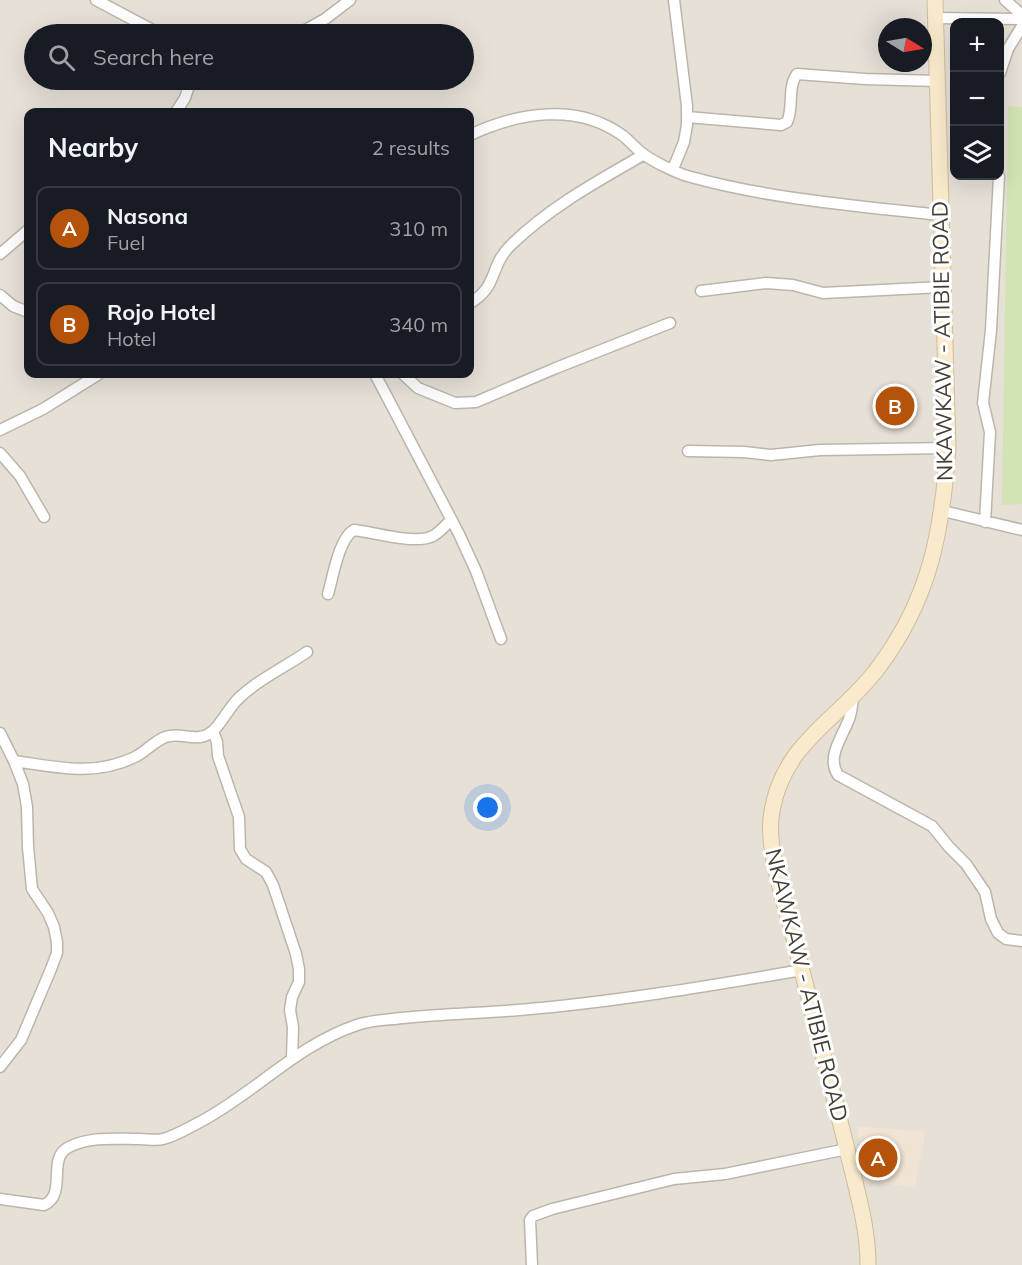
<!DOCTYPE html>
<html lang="en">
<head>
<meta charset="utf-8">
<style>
	body { margin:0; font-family:Mulish,sans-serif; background:#20242c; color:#f1f3f6 }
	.controls { position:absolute; right:18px; top:18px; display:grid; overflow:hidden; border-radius:12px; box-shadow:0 6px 24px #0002 }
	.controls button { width:54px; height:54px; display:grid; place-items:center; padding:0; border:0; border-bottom:2px solid #363941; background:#171b24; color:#f1f3f6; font:30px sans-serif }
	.compass { position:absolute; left:878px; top:18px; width:54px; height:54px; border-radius:50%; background:#171b24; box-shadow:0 6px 24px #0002; rotate:101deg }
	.you { position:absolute; left:488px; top:808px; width:21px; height:21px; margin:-15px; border:4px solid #fff; border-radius:50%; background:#1a73e8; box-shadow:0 0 0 9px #1a73e833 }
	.badge { display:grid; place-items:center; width:39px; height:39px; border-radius:50%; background:#b45309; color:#fff; font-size:20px; font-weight:700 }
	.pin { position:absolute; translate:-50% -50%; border:3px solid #fff; box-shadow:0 2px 6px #0006 }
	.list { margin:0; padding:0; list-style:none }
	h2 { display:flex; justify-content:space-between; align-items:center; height:78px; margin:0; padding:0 24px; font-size:26px }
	h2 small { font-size:20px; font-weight:400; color:#9ea1a6 }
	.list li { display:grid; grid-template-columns:39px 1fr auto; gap:18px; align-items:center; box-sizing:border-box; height:84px; margin:0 12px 12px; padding:0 12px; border:2px solid #363941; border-radius:12px }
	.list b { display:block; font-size:22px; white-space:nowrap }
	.list p { margin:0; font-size:20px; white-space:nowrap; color:#9ea1a6 }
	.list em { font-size:20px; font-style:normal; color:#9ea1a6 }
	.icon { flex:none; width:33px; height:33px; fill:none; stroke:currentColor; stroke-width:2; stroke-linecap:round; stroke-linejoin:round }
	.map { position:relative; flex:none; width:1022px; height:1265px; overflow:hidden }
	.search { position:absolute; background:#171b24; box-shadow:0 6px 24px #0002; left:24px; top:24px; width:450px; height:66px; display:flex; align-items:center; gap:15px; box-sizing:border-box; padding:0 21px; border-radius:33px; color:#9ea1a6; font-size:22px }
	.panel { position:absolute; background:#171b24; box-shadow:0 6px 24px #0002; left:24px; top:108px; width:450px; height:270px; border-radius:12px }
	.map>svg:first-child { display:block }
	.residential { fill:#e6e0d7; fill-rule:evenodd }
	.commercial { fill:#f2e4d5 }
	.green { fill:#d2e3b5 }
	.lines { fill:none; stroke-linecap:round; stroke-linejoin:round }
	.street-casing { stroke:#bdb5ab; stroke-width:13 }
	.secondary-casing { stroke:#cebd9c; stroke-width:17 }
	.street { stroke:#fff; stroke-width:10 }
	.secondary { stroke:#f9eacb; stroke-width:15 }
	.labels { text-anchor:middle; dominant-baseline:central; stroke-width:6; stroke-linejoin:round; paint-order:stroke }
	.street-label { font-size:22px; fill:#453e37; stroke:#fff }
</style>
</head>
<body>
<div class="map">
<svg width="1022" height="1265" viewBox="0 0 1022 1265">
	<rect width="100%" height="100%" fill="#f2eee8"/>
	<!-- residential -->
	<path class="residential" d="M0 0H1022V1265H0ZM954 22H1000V176H954ZM887 27H923V63H887ZM34 34H464V80H34ZM28 112H470V374H28Z"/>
	<!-- commercial -->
	<path class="commercial" d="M857 1126 925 1132 915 1187 866 1182Z"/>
	<!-- green -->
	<path class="green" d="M1008 106 1022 107V504L1002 505Z"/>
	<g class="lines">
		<defs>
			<path id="street" d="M96 0 160 34
				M1005 0 1022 15
				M935 18 1022 19
				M298 34 325 19 350 0
				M1000 73 1008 49 1022 26
				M176 112 185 98 191 80
				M687 117 781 125 787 122C794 108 787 87 797 74L865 79 938 81
				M470 135C517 113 576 102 622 135 629 140 635 148 642 153 652 161 678 174 691 177 770 199 859 206 940 215
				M673 169 684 142 687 125V106L674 0
				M0 254 28 230
				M701 291 766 283 793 285 823 293 942 287
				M0 295 13 306 28 312
				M470 303C499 286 489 266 511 245 550 207 596 182 643 155
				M375 374 459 534 476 571 501 639
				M403 374 418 388 455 403 476 402 556 368 670 323
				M0 430 43 409 99 374
				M688 451 744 452 771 455 820 450 948 448
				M0 453 20 476 44 517
				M943 511 1022 530
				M985 522 990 432 983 403 991 330 999 176
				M328 594C333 577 339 538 354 530 374 532 415 545 433 536 440 532 445 526 451 520
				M853 697C852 704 852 710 850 716 845 734 825 756 838 775L932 826 949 847 966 864 985 892 991 919 998 933 1006 939 1022 941
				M213 731 217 742 218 756 239 817 240 849 246 859 266 872 273 885 296 954 299 969V982L292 997 290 1010 293 1027 292 1058
				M0 733 14 761 23 784 27 807 28 847 32 889 48 913 54 927 57 942V953L51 969 21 1040 0 1067
				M14 761C58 767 93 777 135 757 147 751 158 737 170 736 185 733 199 744 214 730 222 722 228 710 236 701 254 682 285 667 307 652
				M0 1199 44 1205C68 1194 46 1158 69 1147 91 1136 116 1139 140 1139 147 1139 156 1141 163 1139 175 1136 188 1128 200 1122 255 1093 297 1045 357 1025 371 1020 387 1020 402 1018 441 1014 480 1013 519 1010 614 1002 709 986 802 970
				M532 1265 530 1220 533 1216 552 1209 674 1179 725 1174 847 1149"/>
			<path id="secondary" d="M868 1265C868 1224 855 1185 846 1145 829 1075 811 1005 793 935 784 900 765 845 772 811 784 741 840 719 878 668 930 599 942 532 948 448L935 0"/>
		</defs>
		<!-- street casing -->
		<use href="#street" class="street-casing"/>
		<!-- secondary casing -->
		<use href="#secondary" class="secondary-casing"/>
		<!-- street -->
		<use href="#street" class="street"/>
		<!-- secondary -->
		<use href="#secondary" class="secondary"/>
	</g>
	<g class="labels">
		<!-- street labels -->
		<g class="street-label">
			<text transform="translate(942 341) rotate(-91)">NKAWKAW - ATIBIE ROAD</text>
			<text transform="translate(807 985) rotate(76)">NKAWKAW - ATIBIE ROAD</text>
		</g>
	</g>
</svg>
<div class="controls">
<button>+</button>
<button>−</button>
<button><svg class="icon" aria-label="layers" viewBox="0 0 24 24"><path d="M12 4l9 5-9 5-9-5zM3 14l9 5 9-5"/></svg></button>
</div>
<svg class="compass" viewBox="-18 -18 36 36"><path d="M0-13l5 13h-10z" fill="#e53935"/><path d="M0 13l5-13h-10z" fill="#9ea1a6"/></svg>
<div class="you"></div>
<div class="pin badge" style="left:878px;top:1158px">A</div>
<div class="pin badge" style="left:895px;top:406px">B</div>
<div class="search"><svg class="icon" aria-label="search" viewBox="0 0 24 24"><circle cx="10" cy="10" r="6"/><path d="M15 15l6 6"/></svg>Search here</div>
<section class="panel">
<h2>Nearby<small>2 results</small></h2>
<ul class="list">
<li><span class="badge">A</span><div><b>Nasona</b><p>Fuel</p></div><em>310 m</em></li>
<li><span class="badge">B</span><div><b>Rojo Hotel</b><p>Hotel</p></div><em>340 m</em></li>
</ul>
</section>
</div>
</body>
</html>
